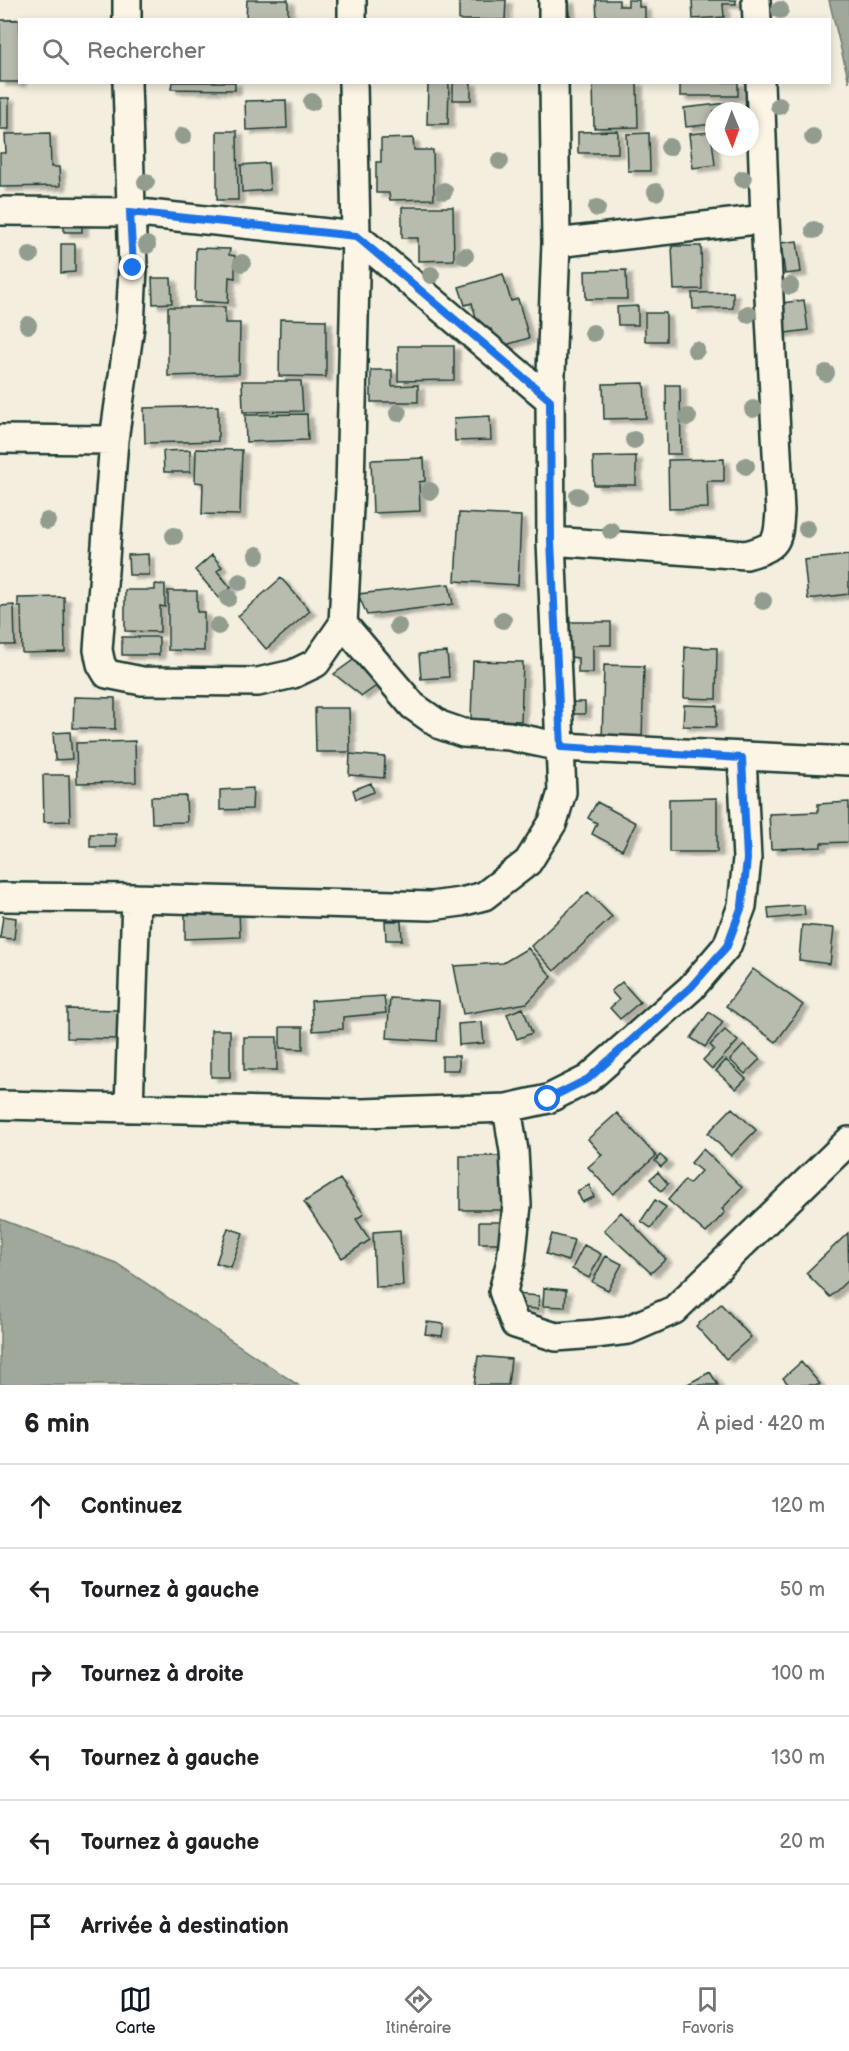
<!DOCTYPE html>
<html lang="fr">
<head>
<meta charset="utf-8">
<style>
	body { margin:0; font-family:"Balsamiq Sans",sans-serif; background:#f2f2f2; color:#202124 }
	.compass { position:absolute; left:705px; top:102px; width:54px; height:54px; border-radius:50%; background:#fff; box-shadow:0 3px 9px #0003; rotate:179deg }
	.stop { position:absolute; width:18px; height:18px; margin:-14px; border:4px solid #1a73e8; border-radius:50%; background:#fff }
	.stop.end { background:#1a73e8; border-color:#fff; box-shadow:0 2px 6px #0008 }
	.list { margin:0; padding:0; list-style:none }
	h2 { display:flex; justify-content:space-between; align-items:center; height:78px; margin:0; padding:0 24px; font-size:26px }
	h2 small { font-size:20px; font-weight:400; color:#757577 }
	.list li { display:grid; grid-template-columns:39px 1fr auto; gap:18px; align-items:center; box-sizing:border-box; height:84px; padding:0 24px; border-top:2px solid #e0e0e0 }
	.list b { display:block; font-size:22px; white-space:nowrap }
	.list em { font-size:20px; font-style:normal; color:#757577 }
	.icon { flex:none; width:33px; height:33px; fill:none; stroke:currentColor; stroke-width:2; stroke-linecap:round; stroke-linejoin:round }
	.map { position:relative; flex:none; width:849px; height:1385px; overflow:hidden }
	.search { position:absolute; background:#fff; box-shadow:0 3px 9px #0003; left:18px; right:18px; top:18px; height:66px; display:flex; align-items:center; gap:15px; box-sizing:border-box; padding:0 21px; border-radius:0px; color:#757577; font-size:22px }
	.sheet { height:582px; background:#fff }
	nav { display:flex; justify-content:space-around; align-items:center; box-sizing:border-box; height:84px; border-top:2px solid #e0e0e0; background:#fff; font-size:16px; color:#757577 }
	nav a { display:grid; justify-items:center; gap:3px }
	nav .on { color:#111827 }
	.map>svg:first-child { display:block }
	.water { fill:#a0a89b; stroke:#6c7d72; stroke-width:1.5 }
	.building { fill:#b8bcae; stroke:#1f3d34; stroke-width:1.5; filter:url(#shadow) }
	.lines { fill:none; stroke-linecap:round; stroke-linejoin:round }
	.minor-casing { stroke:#1f3d34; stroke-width:32 }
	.minor { stroke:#fcf5e5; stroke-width:27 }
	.tree { fill:#929d90 }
	.route { stroke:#1a73e8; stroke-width:8 }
</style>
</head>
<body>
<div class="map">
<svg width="849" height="1385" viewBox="0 0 849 1385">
	<defs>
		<filter id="shadow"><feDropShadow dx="6" dy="4" stdDeviation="1.5" flood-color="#0004"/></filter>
	</defs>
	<rect width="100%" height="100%" fill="#f3eede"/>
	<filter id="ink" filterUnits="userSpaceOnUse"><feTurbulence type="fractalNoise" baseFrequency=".0167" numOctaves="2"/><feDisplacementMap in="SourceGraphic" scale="12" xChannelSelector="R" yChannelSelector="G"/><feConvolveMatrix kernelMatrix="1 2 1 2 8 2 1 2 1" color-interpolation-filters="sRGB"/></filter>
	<g filter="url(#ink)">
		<!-- water -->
		<path class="water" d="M829 0H849V82Z
			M0 1219 116 1263 298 1385H0Z"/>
		<!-- building -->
		<path class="building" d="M247 0H288V20H246Z
			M459 0H506L505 20H459Z
			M558 0H569L570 16 559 17Z
			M596 0H619V6H628V0H639V7H645V19L597 20Z
			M692 0H736V4H723L724 17 693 19Z
			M43 19 20 20V82H0V20Z
			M172 82H235V90L171 89Z
			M428 82H449L448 124H427Z
			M453 82H471V100H453Z
			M593 82H637L638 127 594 128Z
			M680 82H738V96H680Z
			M0 98H9V129H0Z
			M286 100 287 128 246 130 245 101Z
			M736 102 737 111H714V124L686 127 684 108Z
			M217 131H237L238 200H217Z
			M618 131V153H578V132Z
			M711 132 715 165 693 168 689 134Z
			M50 133 51 167H59L60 186 0 187V153H6L5 134Z
			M649 133 650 171H628L627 134Z
			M413 138 414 150H433L434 199 390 200 389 193H376V162H381V139Z
			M268 163 270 190 242 192 241 165Z
			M402 207H453L454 260 418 261V238H402Z
			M64 220H82V232H64Z
			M797 241 801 272 785 274 781 243Z
			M61 244H75V272L61 273Z
			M672 246H701L702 289 674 290Z
			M196 248 230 249 229 255 235 256V278L229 277 228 303 195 301Z
			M626 270 627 299H586L585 271Z
			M503 274 511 301 518 299 529 338 496 348 491 329 480 332 472 303 465 305 459 287Z
			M152 278H171L172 303 153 304Z
			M733 292V308L693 309 692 293Z
			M804 300 808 330 778 334 775 304Z
			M638 306V325H618L617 307Z
			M168 307H225V323H240L239 374 168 376Z
			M645 313H666V341H645Z
			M280 319 326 320V377L279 376Z
			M398 346H454V380L398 381Z
			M371 370H392V386L418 385V402H371Z
			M242 381H301L303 411 243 412Z
			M644 383 646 418 604 419 603 384Z
			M666 385H680L681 454H667Z
			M218 406V441L145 443 144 408Z
			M307 414 308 440 246 442 245 415Z
			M490 416 491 440 455 441 454 418Z
			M196 449 242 450 240 515 202 514 203 483 195 482Z
			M190 450V472H164L163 451Z
			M636 456V485H594L593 457Z
			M424 458 425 481 419 482 420 511 373 513 371 460Z
			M724 459V481H707L708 508 669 509 668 460Z
			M459 513 521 516 518 585 455 581Z
			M148 554 149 575H129L128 555Z
			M212 555 222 567 217 571 231 588 219 598 195 570Z
			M849 555V594L808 599 804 560Z
			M281 578 310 611 266 649 238 616Z
			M155 584 165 585V607L160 606V632L125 631V590H155Z
			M449 584 453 604 367 615 358 594Z
			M168 591H197V612H204V651L168 650Z
			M64 597 65 652 22 653 21 607H18V598Z
			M14 605 15 645H0V606Z
			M570 622H611V645H593V673H578V658L570 657Z
			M122 637H159V655H122Z
			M685 647 717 648 716 699 684 698Z
			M447 652 449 677 421 679 419 654Z
			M356 658 382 682 362 696 334 674Z
			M473 661 523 662 521 721 471 719Z
			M604 665 644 666 642 741H602Z
			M74 697 115 698V729L73 728Z
			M572 702H585V714H572Z
			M684 705 717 706 716 727 683 726Z
			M315 708H349L350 752H316Z
			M70 732 72 759 55 760 53 733Z
			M135 741 136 782 77 783 76 743Z
			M350 754 385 757 384 778 349 775Z
			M43 775H69L70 821 44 822Z
			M371 783 374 792 356 799 353 790Z
			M253 788 252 809 220 810V790Z
			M186 796 187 822 152 823 151 797Z
			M717 798V852H669V799Z
			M597 802 636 823 622 850 592 834 597 823 588 818Z
			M849 802V842L821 843V847L771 849 769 814 818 812V804Z
			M90 834H116V847H90Z
			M588 892 612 917 554 971 531 946Z
			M804 905 805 915 769 919 768 908Z
			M239 910 240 937 185 939V912Z
			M3 916 16 918 14 939 0 938Z
			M385 921H401L402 940H386Z
			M802 925 834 928 830 964 799 960Z
			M528 948 552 977 527 1003 463 1014 454 966 503 963Z
			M753 969 803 1005 776 1042 726 1006Z
			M622 982 640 1002 620 1019 610 1008 619 1000 611 991Z
			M384 996 386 1013 343 1017V1029L313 1031 311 1001Z
			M390 998 439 1001 437 1041 387 1038Z
			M523 1008 532 1033 517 1039 507 1014Z
			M67 1009 120 1010V1039L67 1038Z
			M709 1012 723 1022 705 1047 691 1038Z
			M482 1022 484 1043 459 1045 458 1024Z
			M280 1027H303V1049L280 1048Z
			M211 1030H230V1077H211Z
			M725 1030 738 1041 712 1069 703 1060 714 1049 710 1045Z
			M244 1037H277V1070H244Z
			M744 1045 760 1059 745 1074 730 1060Z
			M442 1056H459V1070H442Z
			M726 1060 746 1079 736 1089 716 1071Z
			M732 1108 756 1130 731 1156 708 1133Z
			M617 1113 656 1156 613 1194 588 1167 602 1155 588 1139Z
			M703 1149 742 1187 722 1209 725 1212 706 1233 668 1200 685 1180 689 1184 701 1171 691 1163Z
			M660 1155 667 1161 661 1167 655 1161Z
			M460 1156H504V1210H460Z
			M658 1172 668 1184 661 1191 650 1179Z
			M340 1179 364 1214 356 1219 370 1240 342 1258 304 1202Z
			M589 1185 594 1197 582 1202 577 1191Z
			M655 1200 666 1207 651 1228 641 1221Z
			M621 1212 666 1259 651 1273 604 1230Z
			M479 1222H503V1243H479Z
			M228 1228 243 1233 231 1267 216 1263Z
			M400 1230 403 1286 375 1287 373 1232Z
			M848 1233 849 1279 830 1297 806 1273Z
			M552 1234 574 1240 568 1261 546 1254Z
			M584 1245 601 1254 589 1278 572 1269Z
			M606 1256 622 1264 608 1290 592 1282Z
			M544 1288 566 1290 565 1307 543 1306Z
			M515 1294 539 1296 538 1309 514 1307Z
			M721 1304 751 1337 726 1359 696 1326Z
			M427 1322 444 1324 442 1336 425 1334Z
			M478 1356 511 1359 508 1385H474Z
			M801 1362 820 1384 819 1385H789L783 1378Z
			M710 1372 718 1385H686Z"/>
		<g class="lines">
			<defs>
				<path id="minor" d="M127 0V20
					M352 0V20
					M553 0V20
					M756 0 757 20
					M127 82 133 268 130 326 114 440 98 650 101 664 107 674 142 681 258 682 293 674 316 663 343 624
					M353 82 356 236 350 488 343 624 413 706 440 725 463 733 509 736 561 747 849 761
					M0 211 130 212 356 236 550 400
					M556 243 765 219 760 82
					M0 439 114 440
					M551 541 746 555C778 546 778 543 780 511L765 219
					M0 897 136 898 431 906 461 902 484 896 528 862 553 822 562 792 551 541 550 400 556 243 554 82
					M0 1105 363 1113 507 1108 548 1099 588 1079 691 988 727 946 742 906 747 859 742 757
					M129 1108 136 898
					M507 1108 514 1151 517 1205 511 1261 503 1291 515 1324 556 1337 595 1334 628 1330 674 1310 849 1141"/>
			</defs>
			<!-- minor casing -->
			<use href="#minor" class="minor-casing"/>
			<!-- minor -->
			<use href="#minor" class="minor"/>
		</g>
		<!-- trees -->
		<g class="tree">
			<circle cx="780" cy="10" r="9"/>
			<circle cx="312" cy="102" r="9"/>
			<circle cx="779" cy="106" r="9"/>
			<circle cx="183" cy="136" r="9"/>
			<circle cx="813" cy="137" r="9"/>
			<circle cx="669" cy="147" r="9"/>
			<circle cx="500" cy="161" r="9"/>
			<circle cx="743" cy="179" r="9"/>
			<circle cx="146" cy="182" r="9"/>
			<circle cx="444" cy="191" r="9"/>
			<circle cx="656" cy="192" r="9"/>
			<circle cx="597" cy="208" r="9"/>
			<circle cx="814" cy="230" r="9"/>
			<circle cx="147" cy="245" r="9"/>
			<circle cx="30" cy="255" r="9"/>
			<circle cx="465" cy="256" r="9"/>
			<circle cx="242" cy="263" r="9"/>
			<circle cx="431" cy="275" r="9"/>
			<circle cx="790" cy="286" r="9"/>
			<circle cx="748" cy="314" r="9"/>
			<circle cx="28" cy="325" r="9"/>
			<circle cx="593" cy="333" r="9"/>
			<circle cx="696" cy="350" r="9"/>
			<circle cx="826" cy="373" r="9"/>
			<circle cx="753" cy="409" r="9"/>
			<circle cx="398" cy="413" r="9"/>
			<circle cx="688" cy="417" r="9"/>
			<circle cx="634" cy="440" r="9"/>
			<circle cx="746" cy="466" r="9"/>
			<circle cx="430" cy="491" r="9"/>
			<circle cx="578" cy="496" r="9"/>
			<circle cx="47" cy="521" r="9"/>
			<circle cx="807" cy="529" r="9"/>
			<circle cx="611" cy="531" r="9"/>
			<circle cx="174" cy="536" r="9"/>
			<circle cx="257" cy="555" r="9"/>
			<circle cx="240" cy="582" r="9"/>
			<circle cx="228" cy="598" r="9"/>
			<circle cx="763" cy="601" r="9"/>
			<circle cx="503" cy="620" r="9"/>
			<circle cx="218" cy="626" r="9"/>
			<circle cx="398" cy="626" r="9"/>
		</g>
	</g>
	<g class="lines" filter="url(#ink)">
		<!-- route -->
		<path class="route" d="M133 268 130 212 356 236 550 400 551 541 561 747 742 758 747 859 742 906 727 946 691 987 588 1079 548 1099"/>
	</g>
</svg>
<svg class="compass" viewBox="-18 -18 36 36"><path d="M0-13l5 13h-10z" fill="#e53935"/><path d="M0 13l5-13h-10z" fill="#757577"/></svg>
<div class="stop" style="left:548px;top:1099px"></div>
<div class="stop end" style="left:133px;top:268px"></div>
<div class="search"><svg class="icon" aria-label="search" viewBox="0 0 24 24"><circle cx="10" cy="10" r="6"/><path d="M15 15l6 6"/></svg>Rechercher</div>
</div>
<section class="sheet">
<h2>6 min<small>À pied · 420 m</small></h2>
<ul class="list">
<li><svg class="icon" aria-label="ahead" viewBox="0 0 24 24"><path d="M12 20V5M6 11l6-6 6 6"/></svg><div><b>Continuez</b></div><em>120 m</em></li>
<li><svg class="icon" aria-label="left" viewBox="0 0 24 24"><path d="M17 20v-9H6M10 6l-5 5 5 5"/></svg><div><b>Tournez à gauche</b></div><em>50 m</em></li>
<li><svg class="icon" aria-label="right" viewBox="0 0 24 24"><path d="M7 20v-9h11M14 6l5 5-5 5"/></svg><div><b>Tournez à droite</b></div><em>100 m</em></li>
<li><svg class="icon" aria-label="left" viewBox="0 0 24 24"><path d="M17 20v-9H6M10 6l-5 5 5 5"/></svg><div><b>Tournez à gauche</b></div><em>130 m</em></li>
<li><svg class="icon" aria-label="left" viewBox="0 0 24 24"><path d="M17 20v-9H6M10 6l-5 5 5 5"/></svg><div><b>Tournez à gauche</b></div><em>20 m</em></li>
<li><svg class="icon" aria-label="arrive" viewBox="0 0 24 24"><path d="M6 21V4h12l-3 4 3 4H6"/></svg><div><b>Arrivée à destination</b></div></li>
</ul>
</section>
<nav>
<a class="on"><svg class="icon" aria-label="map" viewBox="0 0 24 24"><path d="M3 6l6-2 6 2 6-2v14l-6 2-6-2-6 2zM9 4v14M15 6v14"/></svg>Carte</a>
<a><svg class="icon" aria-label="directions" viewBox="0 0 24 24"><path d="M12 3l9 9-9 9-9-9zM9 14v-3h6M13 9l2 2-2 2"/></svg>Itinéraire</a>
<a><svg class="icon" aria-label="saved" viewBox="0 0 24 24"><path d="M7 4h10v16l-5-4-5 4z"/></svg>Favoris</a>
</nav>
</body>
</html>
